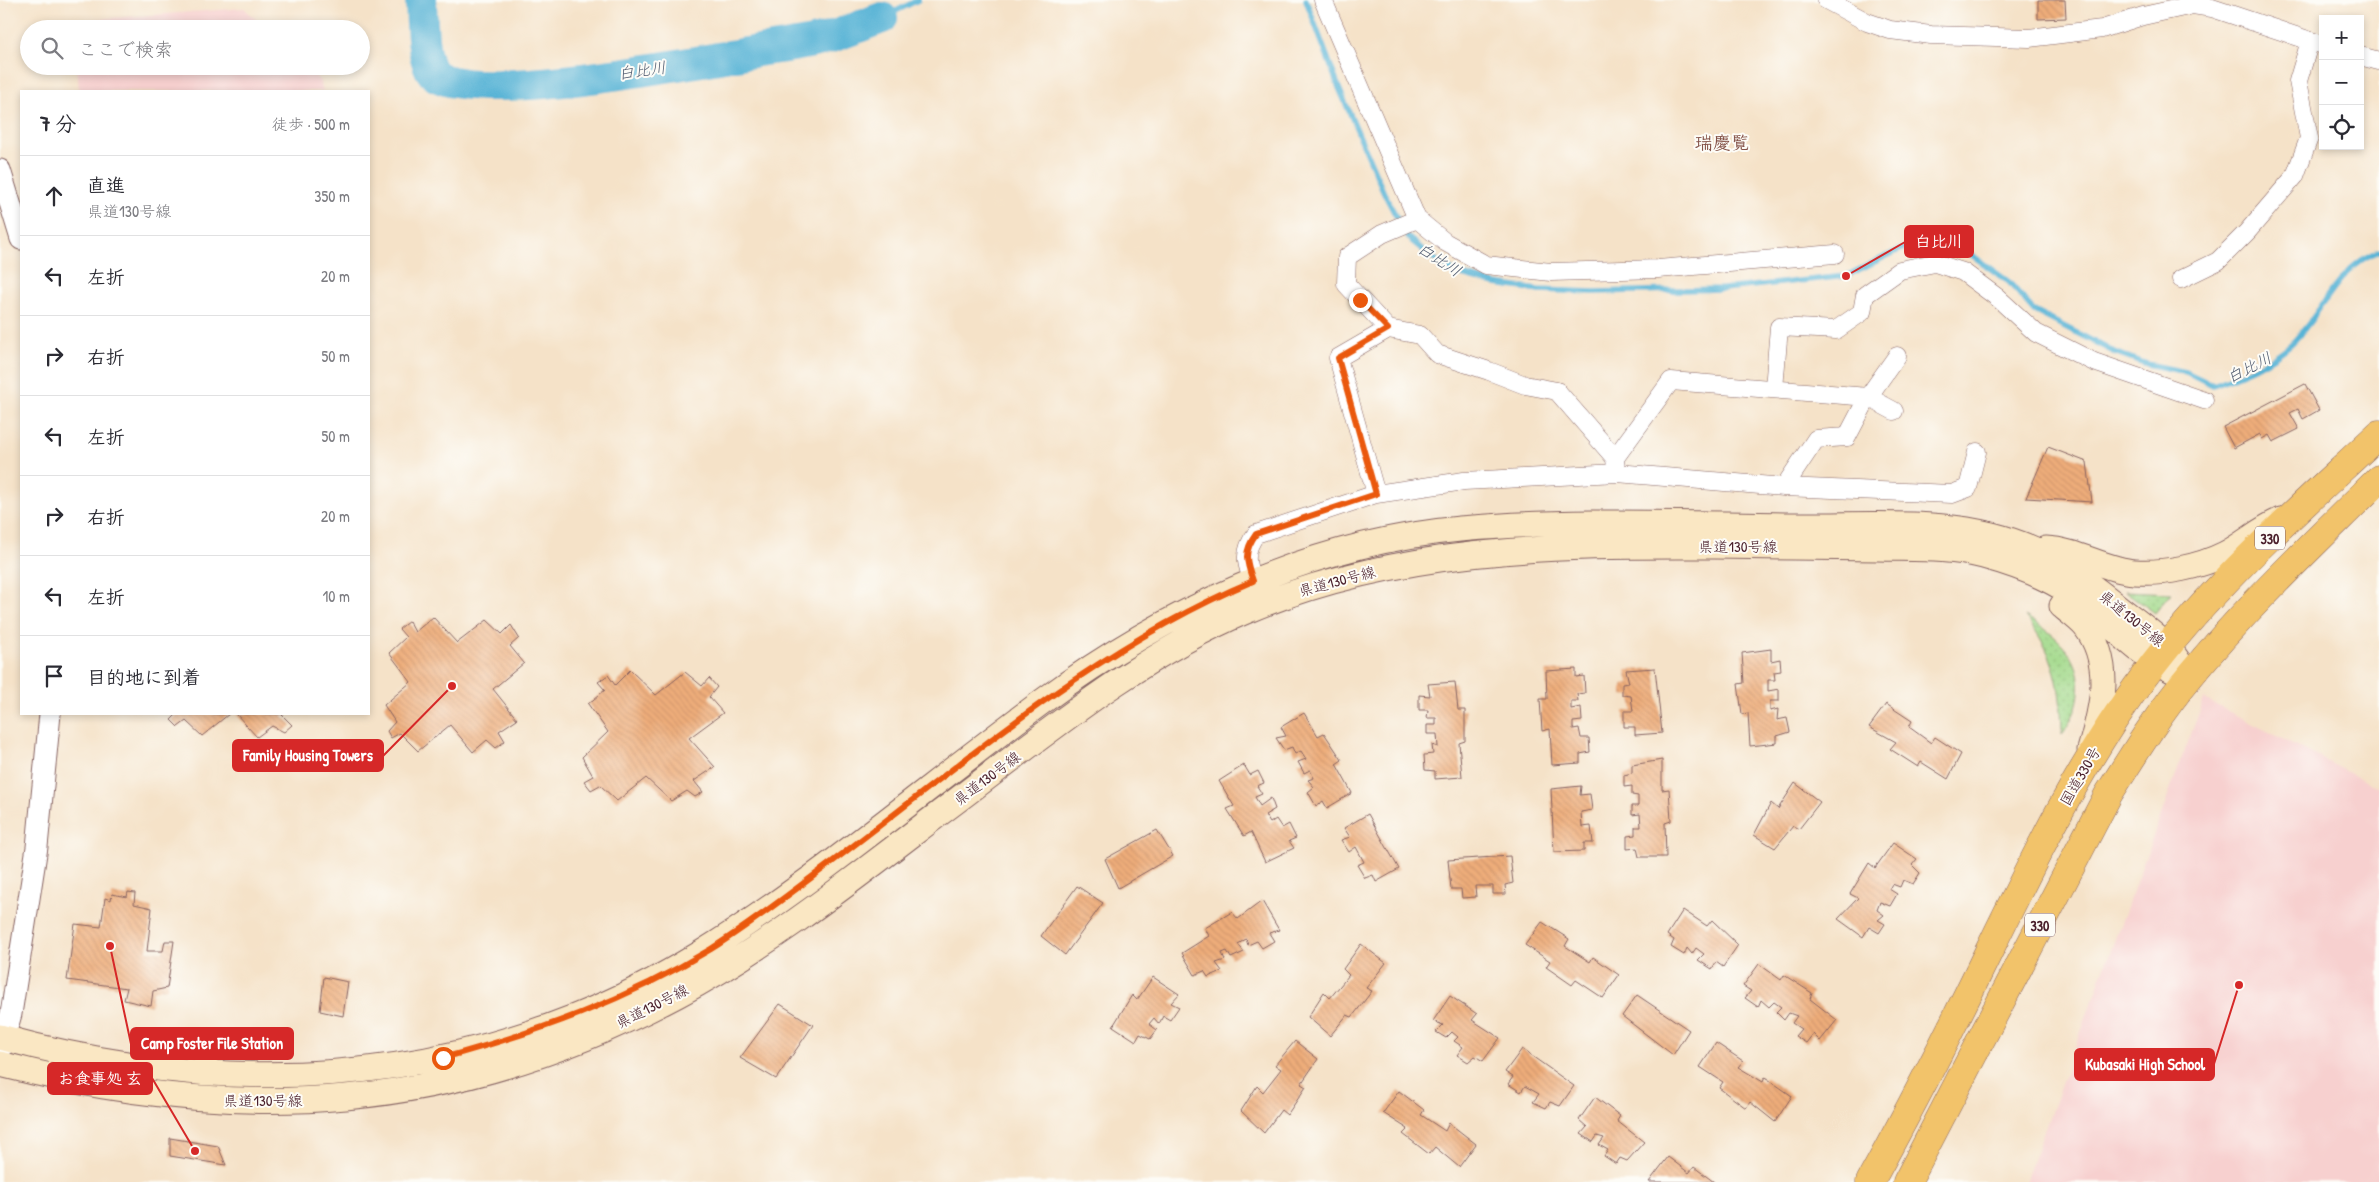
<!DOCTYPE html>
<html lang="ja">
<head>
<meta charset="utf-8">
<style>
	body { margin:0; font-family:"Patrick Hand","Klee One",sans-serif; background:#f2f2f3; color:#2b2b33 }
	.controls { position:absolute; right:15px; top:15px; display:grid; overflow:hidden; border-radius:0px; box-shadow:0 2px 8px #0003 }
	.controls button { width:45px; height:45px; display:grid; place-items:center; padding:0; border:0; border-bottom:1px solid #e1e1e2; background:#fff; color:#2b2b33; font:25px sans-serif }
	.stop { position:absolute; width:15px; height:15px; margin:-11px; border:4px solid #ea580c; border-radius:50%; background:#fff }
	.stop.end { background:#ea580c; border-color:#fff; box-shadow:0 1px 5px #0008 }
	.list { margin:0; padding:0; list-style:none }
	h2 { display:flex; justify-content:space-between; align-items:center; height:65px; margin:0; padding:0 20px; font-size:21px }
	h2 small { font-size:16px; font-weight:400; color:#7c7c81 }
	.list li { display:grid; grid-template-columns:32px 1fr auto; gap:15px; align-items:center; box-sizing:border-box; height:80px; padding:0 20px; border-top:1px solid #e1e1e2 }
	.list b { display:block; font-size:19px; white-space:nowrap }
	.list p { margin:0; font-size:16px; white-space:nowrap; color:#7c7c81 }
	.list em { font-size:16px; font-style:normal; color:#7c7c81 }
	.icon { flex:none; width:28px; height:28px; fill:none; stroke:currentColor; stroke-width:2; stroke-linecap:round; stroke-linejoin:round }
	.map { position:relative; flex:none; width:2379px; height:1182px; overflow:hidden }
	.search { position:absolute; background:#fff; box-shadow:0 2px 8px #0003; left:20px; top:20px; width:350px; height:55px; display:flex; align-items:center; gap:12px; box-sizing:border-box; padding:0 18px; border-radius:28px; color:#7c7c81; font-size:19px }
	.panel { position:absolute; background:#fff; box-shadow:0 2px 8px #0003; left:20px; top:90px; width:350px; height:625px; border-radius:0px }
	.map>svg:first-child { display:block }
	.built { fill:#f7d0cf }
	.grass { fill:url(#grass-dots); stroke:#767c5a }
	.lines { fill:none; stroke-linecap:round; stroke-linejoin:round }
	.stream { stroke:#58b4d6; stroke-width:5.5 }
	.river { stroke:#58b4d6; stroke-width:32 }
	.building { fill:url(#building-back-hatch) }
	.minor-casing { stroke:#866362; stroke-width:19 }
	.tertiary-casing { stroke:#866362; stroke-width:23 }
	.secondary-casing { stroke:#866362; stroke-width:27 }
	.trunk-casing { stroke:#866362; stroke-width:29 }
	.minor { stroke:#fff; stroke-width:18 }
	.tertiary { stroke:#fff; stroke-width:21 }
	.secondary { stroke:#fae7c3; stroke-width:25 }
	.trunk { stroke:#f2c36a; stroke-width:28 }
	.route { stroke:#ea580c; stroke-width:6 }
	.labels { text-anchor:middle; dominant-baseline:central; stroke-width:4; stroke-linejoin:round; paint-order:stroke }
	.shield { fill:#fdfcf7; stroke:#806168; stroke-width:1 }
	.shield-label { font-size:14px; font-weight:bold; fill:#4a1f2b }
	.street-label { font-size:15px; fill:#4a1f2b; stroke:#fdfcf7 }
	.water-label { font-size:16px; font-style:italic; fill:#505b6f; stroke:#fdfcf7 }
	.quarter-label { font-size:18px; font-weight:bold; fill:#835147; stroke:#fdfcf7 }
	.leader { fill:none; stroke:#d62828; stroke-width:2 }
	.callout-dot { fill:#d62828; stroke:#fdfcf7; stroke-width:2 }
	.callout { fill:#d62828; stroke:#d62828; stroke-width:2 }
	.callout-label { font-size:16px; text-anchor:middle; font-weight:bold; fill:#fff }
</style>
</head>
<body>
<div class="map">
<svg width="2379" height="1182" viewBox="0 0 2379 1182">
	<defs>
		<pattern id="grass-dots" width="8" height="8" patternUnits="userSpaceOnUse" patternTransform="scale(1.25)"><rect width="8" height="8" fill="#a2d98a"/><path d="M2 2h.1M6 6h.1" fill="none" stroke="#8dba77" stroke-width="1.8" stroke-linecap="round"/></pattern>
		<pattern id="building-back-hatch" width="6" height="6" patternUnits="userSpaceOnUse" patternTransform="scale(1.25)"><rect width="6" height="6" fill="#eead7a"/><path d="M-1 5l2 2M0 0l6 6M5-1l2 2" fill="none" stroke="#ce946a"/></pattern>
	</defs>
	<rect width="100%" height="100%" fill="#fdfcf7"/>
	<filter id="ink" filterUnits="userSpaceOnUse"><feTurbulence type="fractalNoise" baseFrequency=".02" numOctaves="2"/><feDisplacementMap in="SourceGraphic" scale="10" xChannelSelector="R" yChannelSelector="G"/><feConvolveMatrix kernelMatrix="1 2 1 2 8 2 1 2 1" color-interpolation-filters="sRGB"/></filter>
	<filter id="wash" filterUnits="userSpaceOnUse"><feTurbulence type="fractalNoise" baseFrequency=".0096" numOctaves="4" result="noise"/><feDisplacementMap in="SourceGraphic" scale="20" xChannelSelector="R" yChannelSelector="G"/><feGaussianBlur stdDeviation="1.12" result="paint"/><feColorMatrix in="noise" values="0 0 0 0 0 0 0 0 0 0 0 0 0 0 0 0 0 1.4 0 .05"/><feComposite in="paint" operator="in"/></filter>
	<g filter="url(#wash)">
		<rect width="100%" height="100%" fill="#f5e2c8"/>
		<!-- built -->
		<path class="built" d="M244 8 266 29H75L74 21Z
			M77 66H305L320 81 323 91H79Z
			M2204 699 2379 788V1182H2025Z"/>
		<!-- grass -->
		<path class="grass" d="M2125 591 2171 593 2155 613Z
			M2025 616C2060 637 2090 662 2076 708 2073 717 2067 727 2062 735 2061 685 2056 656 2025 616Z"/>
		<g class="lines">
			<!-- stream -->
			<path class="stream" d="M1306 0 1339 88 1384 193 1407 237 1434 259 1458 274 1495 284 1538 290 1594 292 1723 289 1846 276 1897 251 1929 239 1962 248 2009 282 2034 311 2114 352 2147 364 2186 372 2213 385C2239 375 2269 364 2291 344 2322 315 2336 267 2379 251
				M882 18 918 0"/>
			<!-- river -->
			<path class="river" d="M421 0C422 17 421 67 436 76 483 103 688 63 747 53 773 48 800 46 825 39 844 33 863 25 882 18"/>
		</g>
		<g id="blocks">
			<!-- building -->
			<path class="building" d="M2038 0H2065L2066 18 2038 19Z
				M2305 384 2319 410 2303 419 2298 409 2290 413 2299 429 2273 442 2269 435 2262 439 2260 434 2234 448 2223 427Z
				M2048 447 2087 462 2092 502 2026 498Z
				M433 617 457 643 487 620 502 634 511 625 519 638 510 646 524 663 493 689 517 719 499 731 505 741 496 748 487 740 473 752 450 725 418 751 400 733 391 738 387 731 395 722 384 705 411 682 389 653 406 637 399 629 409 621 415 632Z
				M1771 649V661L1780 659 1781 671 1774 672 1775 680H1768V691L1779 689V701H1770V711L1778 709 1777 720 1787 718 1790 732 1777 736V743L1750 746 1748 713 1742 714 1738 684 1744 683 1742 653Z
				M1655 668 1662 733 1635 735V727H1624V711H1633L1631 696 1622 695V684L1629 683 1626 670Z
				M1576 669V677L1584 676 1585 693 1577 694 1578 701H1571V709L1581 707 1582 721 1573 722V729L1579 728 1581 738H1589L1590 752 1580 754V763L1552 765 1550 729 1542 731 1540 699H1547L1546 671Z
				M630 670 656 695 685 672 702 686 709 678 717 687 709 697 723 713 689 738 715 767 694 781 703 792 695 797 687 791 671 801 646 778 617 801 600 785 591 790 584 781 593 776 582 757 608 732 588 704 605 690 598 682 608 675 615 685Z
				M1455 682 1458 710H1465V741L1459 743 1462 777 1435 779V771L1425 770 1424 755 1433 754 1432 745 1438 747 1437 734H1427V725H1436V718H1427L1428 710H1419V695L1430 696 1428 684Z
				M1886 704 1912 721 1909 727 1931 743 1935 737 1961 754 1948 779 1921 762 1918 767 1890 749 1896 742 1869 727Z
				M1304 713 1318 736 1324 733 1342 760 1336 764 1352 793 1327 808 1323 801 1316 806 1308 792 1314 787 1308 780 1314 778 1310 770 1304 773 1298 762 1306 759 1301 751 1295 754 1292 747 1284 750 1276 738 1286 736 1281 727Z
				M177 714H229L202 736 186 721 178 727 171 720Z
				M236 714H284L282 715 292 725 284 732 272 726 257 737Z
				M1662 760V790L1669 789 1671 821 1665 823 1666 857H1639L1637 848 1627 849V836L1635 835V827H1641L1640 814 1632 815V806H1638V796L1632 795V786L1624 787V775L1632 773V765Z
				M1244 765 1250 775 1258 771 1264 783 1257 786 1262 794 1255 797 1260 806 1271 798 1275 809 1265 815 1270 823 1276 819 1282 828 1289 824 1296 838 1289 841 1294 848 1265 862 1251 832 1244 836 1227 809 1234 806 1219 781Z
				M1795 783 1820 802 1799 829 1793 826 1775 848 1754 835 1771 803 1778 809Z
				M1581 786 1580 795 1590 794 1592 810 1581 812 1582 827 1591 826 1593 843H1584V851L1554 852 1551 789Z
				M1368 814 1399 869 1376 882 1373 875 1365 878 1357 865 1364 862 1356 847 1349 852 1341 840 1350 837 1344 828Z
				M1157 830 1173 856 1118 888 1105 859Z
				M1893 843 1917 859 1912 865 1920 873 1913 884 1903 880 1900 887 1892 884 1889 889 1897 894 1890 906 1880 902 1877 910 1884 915 1878 920 1885 924 1879 933 1869 927 1863 937 1838 919 1858 898 1850 894 1869 863 1875 868Z
				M1510 856 1513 883 1505 885 1506 894H1493V886H1475L1476 897 1462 898 1461 889H1451L1448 860Z
				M1077 886 1103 903 1065 955 1041 936Z
				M128 892 135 893 134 904 152 908 147 951H163L165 941H174L167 988 153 991 151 1006 124 1000 127 988 67 980 75 924 101 927 105 898 111 900 112 894 127 897Z
				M1262 901 1279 930 1269 933 1274 941 1262 948 1257 941 1248 945 1246 939 1238 944 1244 952 1231 958 1227 951 1222 953 1225 960 1216 963 1222 971 1208 977 1204 971 1195 975 1182 953 1209 936 1205 928 1232 912 1238 919Z
				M1683 910 1707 926 1712 920 1738 945 1723 967 1716 962 1712 969 1698 960 1704 954 1696 948 1692 954 1687 948 1684 955 1671 947 1674 940 1667 935Z
				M1542 922 1569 939 1565 946 1590 962 1593 957 1619 975 1603 998 1576 980 1572 985 1546 967 1550 961 1525 945Z
				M1361 944 1386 963 1366 988 1372 991 1352 1017 1347 1015 1330 1036 1308 1017 1324 992 1330 998 1349 975 1343 969Z
				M1759 964 1781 980 1784 975 1812 993 1810 999 1837 1020 1820 1041 1813 1034 1806 1043 1795 1036 1801 1029 1792 1023 1797 1016 1789 1013 1784 1020 1776 1012 1781 1007 1774 1002 1769 1007 1761 1000 1758 1007 1745 998 1751 991 1743 986Z
				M324 977 348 982 343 1016 320 1011Z
				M1153 977 1179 994 1171 1003 1179 1007 1170 1020 1163 1016 1159 1024 1154 1018 1149 1024 1157 1030 1150 1039 1140 1034 1136 1041 1113 1026 1132 995 1137 1000Z
				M1637 995 1689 1030 1673 1055 1622 1016Z
				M1450 996 1477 1014 1472 1020 1500 1038 1483 1061 1475 1056 1468 1062 1457 1055 1463 1047 1454 1041 1458 1037 1452 1032 1446 1038 1436 1032 1443 1025 1433 1021Z
				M780 1004 813 1025 776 1079 740 1058Z
				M1295 1041 1318 1059 1301 1084 1306 1087 1287 1115 1281 1110 1264 1133 1241 1111 1257 1086 1263 1092 1281 1069 1275 1065Z
				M1716 1043 1743 1061 1738 1067 1763 1082 1765 1077 1792 1096 1775 1122 1750 1102 1746 1108 1719 1088 1723 1082 1700 1067Z
				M1522 1049 1574 1086 1560 1106 1550 1102 1546 1108 1533 1102 1539 1094 1525 1086 1521 1092 1508 1084 1513 1077 1505 1072Z
				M1399 1091 1424 1110 1421 1115 1445 1131 1449 1123 1476 1144 1459 1167 1435 1147 1429 1154 1403 1134 1408 1129 1383 1113Z
				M1595 1097 1620 1116 1617 1121 1644 1142 1627 1161 1620 1158 1616 1164 1604 1156 1608 1150 1599 1145 1604 1138 1597 1136 1593 1142 1581 1134 1587 1127 1579 1120Z
				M170 1138 218 1146 226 1165 170 1156Z
				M1668 1157 1689 1173 1694 1167 1714 1182H1649Z"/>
		</g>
	</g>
	<g filter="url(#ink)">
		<use href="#blocks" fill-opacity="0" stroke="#866362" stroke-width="1"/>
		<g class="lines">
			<defs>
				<path id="minor" d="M1323 0 1417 219
					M1826 0 1867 22 1890 30 1931 35 2029 38 2102 29 2143 16 2193 5 2212 8 2323 45
					M2360 56 2379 61
					M2181 279 2218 261 2247 232 2295 176 2309 138 2298 81 2310 41
					M1388 329 1346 284 1347 257 1382 234 1417 219 1445 242 1486 265 1551 272 1658 269 1835 254
					M1774 389 1779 327 1836 330 1862 312 1865 295 1900 270 1935 263 1963 272 1998 298 2036 333 2094 362 2204 400
					M1894 411 1868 397 1897 356
					M1616 470 1615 458 1671 381 1868 397 1847 437 1816 439 1784 487
					M1376 494 1338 358 1388 329 1420 335 1437 354 1489 371 1525 385 1557 391 1615 458
					M1257 591C1248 569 1240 555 1256 534L1376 494 1464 481 1617 473 1784 487 1952 494 1968 488 1977 452"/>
				<path id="tertiary" d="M0 170 21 239
					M0 1052 11 1014 37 847 50 714"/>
				<path id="secondary" d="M2046 549C2077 550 2105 570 2135 572 2164 574 2199 567 2225 554 2244 544 2260 529 2281 520
					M2062 606C2069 612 2079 619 2085 626 2114 663 2102 709 2090 750
					M0 1037C194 1090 389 1091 577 1016 664 982 739 931 814 876 891 819 966 758 1043 701 1164 612 1308 543 1460 529 1571 519 1684 524 1796 525 1874 526 1960 516 2033 549 2062 562 2087 583 2112 602 2130 617 2152 631 2168 648 2176 656 2182 668 2189 677
					M0 1064C241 1126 455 1113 677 995 771 945 856 877 940 813 1037 741 1134 658 1246 611 1394 548 1554 545 1712 546 1767 547 1822 547 1878 548 1913 549 1949 547 1983 556 2013 564 2045 576 2071 593 2107 617 2134 654 2174 671"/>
				<path id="trunk" d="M1870 1182C1894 1138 1918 1093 1941 1048 2005 923 2059 792 2143 678 2210 587 2297 511 2379 434
					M1907 1182 2108 795C2134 754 2159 713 2190 676 2247 606 2315 543 2379 479"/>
			</defs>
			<!-- minor casing -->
			<use href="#minor" class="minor-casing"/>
			<!-- tertiary casing -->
			<use href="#tertiary" class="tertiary-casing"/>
			<!-- secondary casing -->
			<use href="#secondary" class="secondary-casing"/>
			<!-- trunk casing -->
			<use href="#trunk" class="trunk-casing"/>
			<!-- minor -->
			<use href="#minor" class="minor"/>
			<!-- tertiary -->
			<use href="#tertiary" class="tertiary"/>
			<!-- secondary -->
			<use href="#secondary" class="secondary"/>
			<!-- trunk -->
			<use href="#trunk" class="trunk"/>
		</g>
	</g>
	<g class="lines" filter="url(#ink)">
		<!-- route -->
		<path class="route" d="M443 1058C538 1032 627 1000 711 949 746 927 779 902 812 877 954 772 1088 650 1253 581 1246 561 1243 552 1256 534L1376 494 1338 358 1388 329 1360 300"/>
	</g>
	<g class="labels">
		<!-- shield labels -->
		<g class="shield">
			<rect x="2255" y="526.5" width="30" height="23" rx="4"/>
			<rect x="2025" y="913.5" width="30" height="23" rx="4"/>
		</g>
		<g class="shield-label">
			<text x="2270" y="538">330</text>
			<text x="2040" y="925">330</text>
		</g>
		<!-- street labels -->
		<g class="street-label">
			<text x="1738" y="546">県道130号線</text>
			<text transform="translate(1337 581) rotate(-15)">県道130号線</text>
			<text transform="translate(2132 618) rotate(39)">県道130号線</text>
			<text transform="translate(2080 776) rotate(-60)">国道330号</text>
			<text transform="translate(987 778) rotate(-37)">県道130号線</text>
			<text transform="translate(652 1006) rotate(-27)">県道130号線</text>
			<text x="263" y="1100">県道130号線</text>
		</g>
		<!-- water labels -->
		<g class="water-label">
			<text transform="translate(642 70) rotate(-8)">白比川</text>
			<text transform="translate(1440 259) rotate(33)">白比川</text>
			<text transform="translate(2249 367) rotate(-27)">白比川</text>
		</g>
		<!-- quarter labels -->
		<g class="quarter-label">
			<text x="1722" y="142">瑞慶覧</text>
		</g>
	</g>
	<!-- callouts -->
	<path class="leader" d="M1846 276L1905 242M452 686L383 756M110 946L131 1044M2239 985L2214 1064M195 1151L152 1078"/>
	<g class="callout-dot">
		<circle cx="1846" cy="276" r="5"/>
		<circle cx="452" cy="686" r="5"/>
		<circle cx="110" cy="946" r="5"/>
		<circle cx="2239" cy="985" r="5"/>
		<circle cx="195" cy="1151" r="5"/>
	</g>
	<g class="callout">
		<rect x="1905" y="226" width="68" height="31" rx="5"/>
		<rect x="233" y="740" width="150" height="31" rx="5"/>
		<rect x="131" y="1028" width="162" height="31" rx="5"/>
		<rect x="2075" y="1049" width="139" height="31" rx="5"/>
		<rect x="48" y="1063" width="104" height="31" rx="5"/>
	</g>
	<g class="callout-label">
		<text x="1939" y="247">白比川</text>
		<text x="308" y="761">Family Housing Towers</text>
		<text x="212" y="1049">Camp Foster File Station</text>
		<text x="2145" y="1070">Kubasaki High School</text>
		<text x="100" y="1084">お食事処 玄</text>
	</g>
</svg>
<div class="controls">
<button>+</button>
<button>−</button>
<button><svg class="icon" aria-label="locate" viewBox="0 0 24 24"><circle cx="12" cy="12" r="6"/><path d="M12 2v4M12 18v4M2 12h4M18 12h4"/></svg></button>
</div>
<div class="stop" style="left:443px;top:1058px"></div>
<div class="stop end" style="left:1360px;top:300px"></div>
<div class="search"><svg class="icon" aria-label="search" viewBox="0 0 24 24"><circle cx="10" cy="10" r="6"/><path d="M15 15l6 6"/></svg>ここで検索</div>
<section class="panel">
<h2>7 分<small>徒歩 · 500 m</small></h2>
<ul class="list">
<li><svg class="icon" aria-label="ahead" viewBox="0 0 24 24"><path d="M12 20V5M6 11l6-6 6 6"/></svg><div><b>直進</b><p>県道130号線</p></div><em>350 m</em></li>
<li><svg class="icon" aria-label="left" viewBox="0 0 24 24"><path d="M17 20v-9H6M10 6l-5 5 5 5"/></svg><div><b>左折</b></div><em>20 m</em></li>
<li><svg class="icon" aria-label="right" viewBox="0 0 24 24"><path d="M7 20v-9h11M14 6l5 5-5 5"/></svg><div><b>右折</b></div><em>50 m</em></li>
<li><svg class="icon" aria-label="left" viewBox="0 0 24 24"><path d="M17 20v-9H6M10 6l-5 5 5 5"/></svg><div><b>左折</b></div><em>50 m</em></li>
<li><svg class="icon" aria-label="right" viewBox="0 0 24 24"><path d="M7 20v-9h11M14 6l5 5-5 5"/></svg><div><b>右折</b></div><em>20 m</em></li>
<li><svg class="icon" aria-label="left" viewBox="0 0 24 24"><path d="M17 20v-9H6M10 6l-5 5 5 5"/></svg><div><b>左折</b></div><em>10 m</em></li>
<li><svg class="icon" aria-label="arrive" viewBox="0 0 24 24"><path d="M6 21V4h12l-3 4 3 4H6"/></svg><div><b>目的地に到着</b></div></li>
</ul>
</section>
</div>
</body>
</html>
